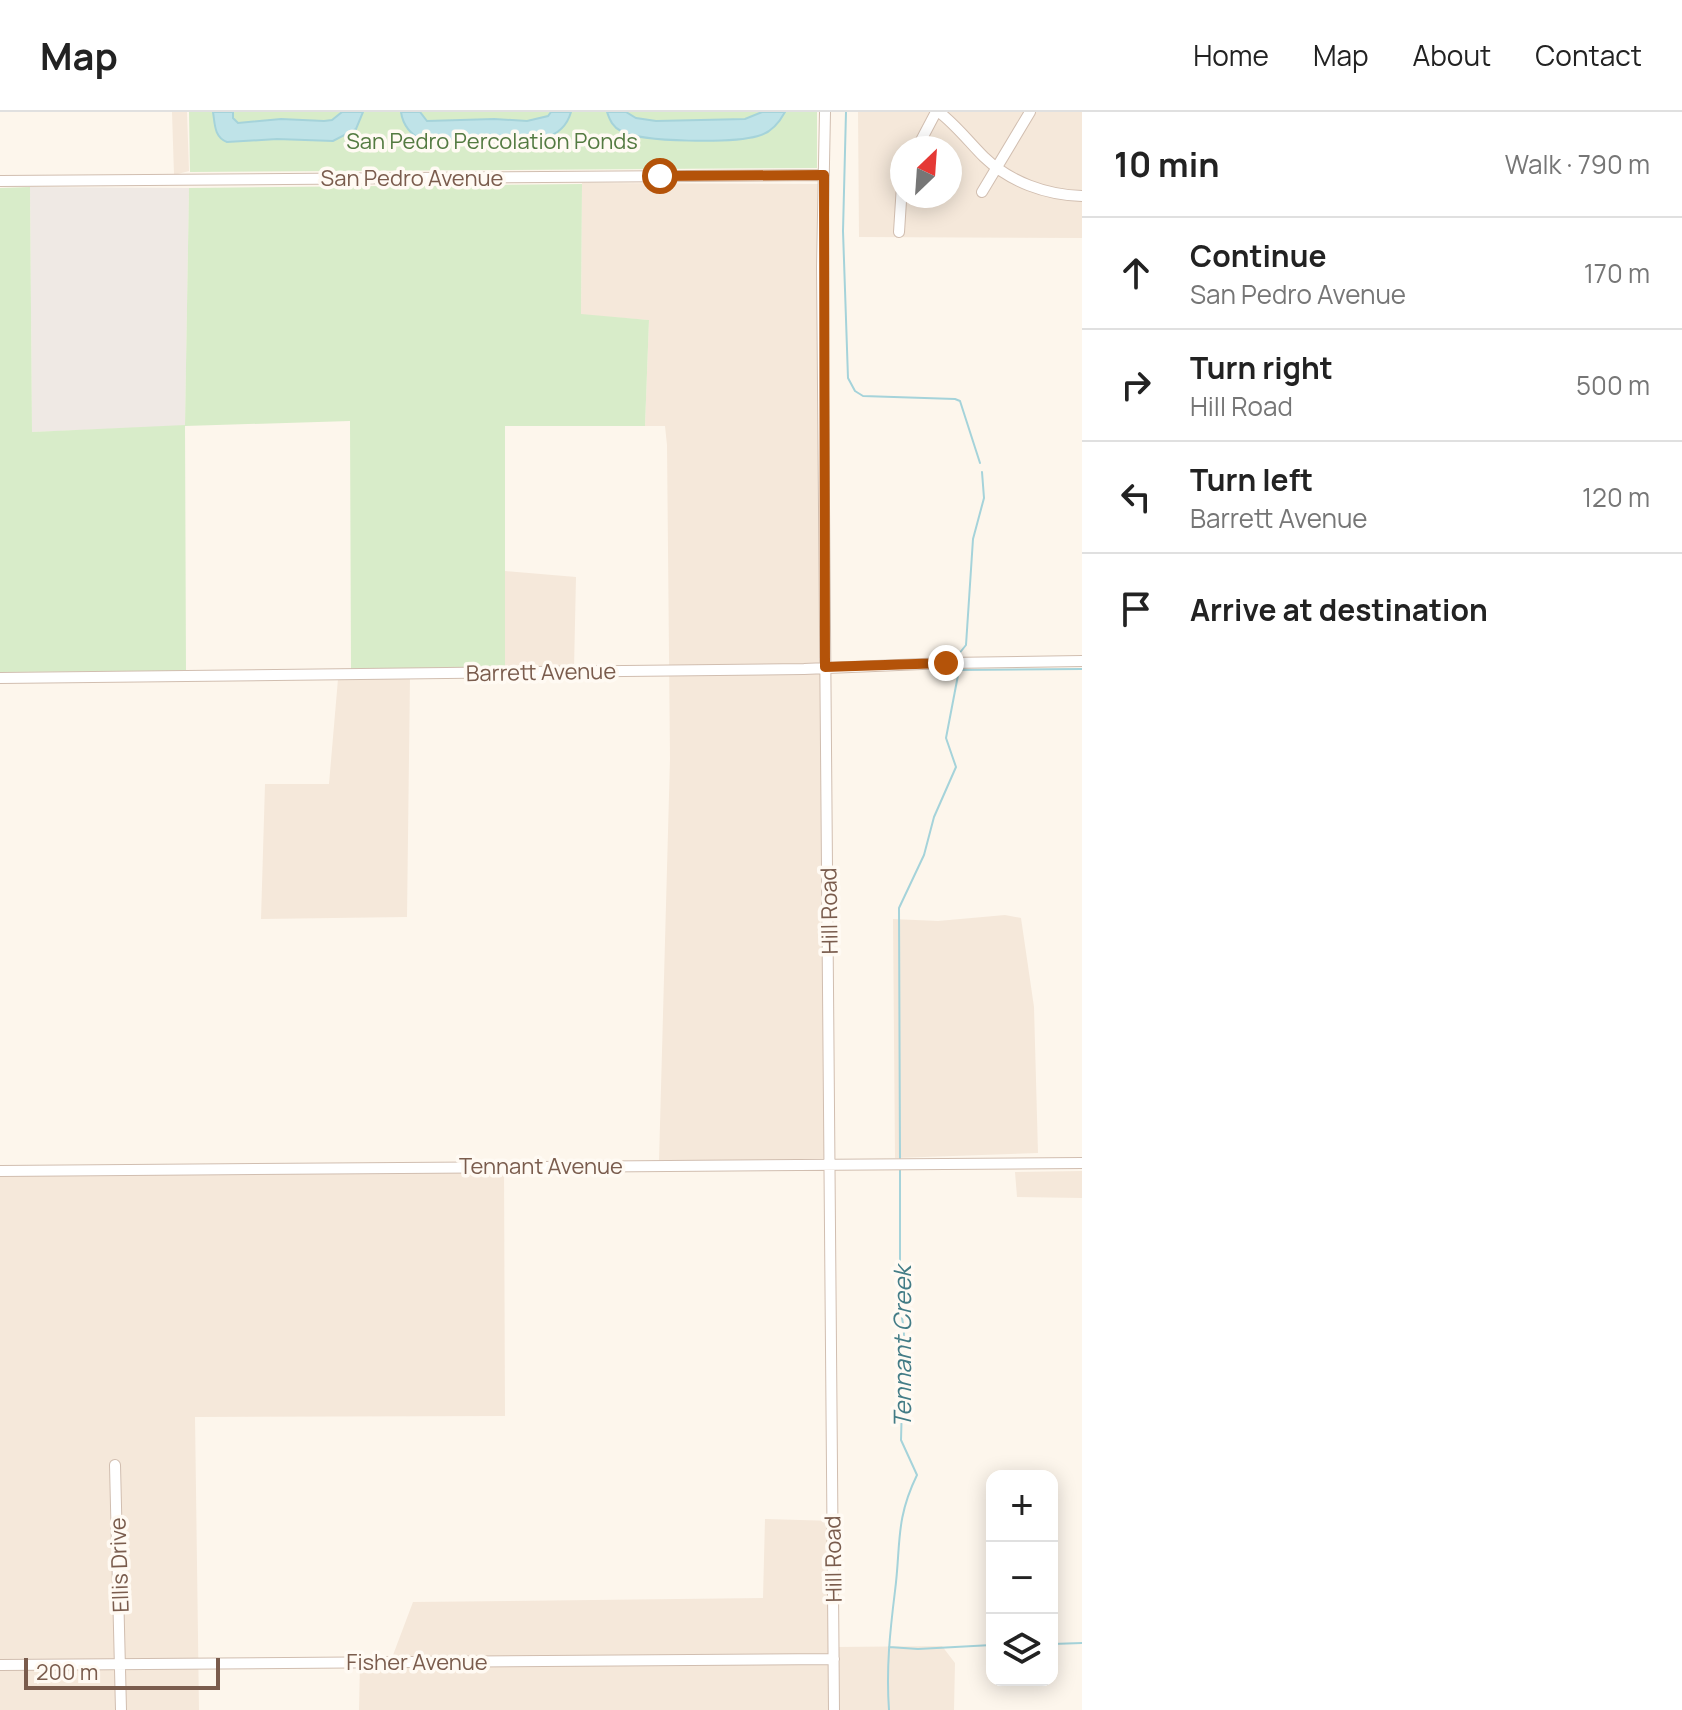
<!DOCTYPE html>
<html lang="en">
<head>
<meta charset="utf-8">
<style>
	body { margin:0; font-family:Manrope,sans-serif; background:#f6f6f6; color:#222 }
	.controls { position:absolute; right:24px; bottom:24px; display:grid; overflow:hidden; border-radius:16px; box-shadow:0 4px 20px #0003 }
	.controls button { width:72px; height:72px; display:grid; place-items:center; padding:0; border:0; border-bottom:2px solid #e0e0e0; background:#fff; color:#222; font:40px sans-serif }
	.compass { position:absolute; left:890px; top:24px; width:72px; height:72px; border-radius:50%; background:#fff; box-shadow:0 4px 20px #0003; rotate:25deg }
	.scale { position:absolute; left:24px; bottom:20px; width:196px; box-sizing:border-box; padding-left:8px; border:4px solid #7a5c4d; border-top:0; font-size:22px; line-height:28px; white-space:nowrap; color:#7a5c4d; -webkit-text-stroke:6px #fffaf3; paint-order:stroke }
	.stop { position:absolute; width:24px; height:24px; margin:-18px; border:6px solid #b45309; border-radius:50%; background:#fff }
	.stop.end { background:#b45309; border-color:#fff; box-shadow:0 2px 8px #0008 }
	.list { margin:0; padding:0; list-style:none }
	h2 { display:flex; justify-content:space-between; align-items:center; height:104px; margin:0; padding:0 32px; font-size:34px }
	h2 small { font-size:26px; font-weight:400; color:#767676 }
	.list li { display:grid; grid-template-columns:52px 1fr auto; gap:24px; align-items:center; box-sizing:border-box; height:112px; padding:0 32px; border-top:2px solid #e0e0e0 }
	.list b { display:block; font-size:30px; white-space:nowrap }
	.list p { margin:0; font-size:26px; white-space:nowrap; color:#767676 }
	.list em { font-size:26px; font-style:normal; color:#767676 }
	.icon { flex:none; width:44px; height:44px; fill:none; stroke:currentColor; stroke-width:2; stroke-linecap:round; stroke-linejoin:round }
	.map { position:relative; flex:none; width:1082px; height:1598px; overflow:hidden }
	header { display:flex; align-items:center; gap:48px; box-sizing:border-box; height:112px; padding:0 40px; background:#fff; border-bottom:2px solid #e0e0e0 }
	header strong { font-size:38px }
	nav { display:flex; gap:44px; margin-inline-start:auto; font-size:28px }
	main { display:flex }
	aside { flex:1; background:#fff }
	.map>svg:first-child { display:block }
	.residential { fill:#f5e8da; fill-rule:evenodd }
	.industrial { fill:#efe9e4 }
	.green { fill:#d8ecc9 }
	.water { fill:#bfe3e8; stroke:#a5d3da; stroke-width:2 }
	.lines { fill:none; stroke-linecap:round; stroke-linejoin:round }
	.stream { stroke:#a5d3da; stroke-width:2 }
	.minor-casing { stroke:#d1beb0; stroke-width:12 }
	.minor { stroke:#fff; stroke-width:10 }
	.route { stroke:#b45309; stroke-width:10 }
	.labels { text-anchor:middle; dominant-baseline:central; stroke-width:7; stroke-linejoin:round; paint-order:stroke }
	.park-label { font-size:22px; fill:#537a41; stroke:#fffaf3 }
	.street-label { font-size:22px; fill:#7a5c4d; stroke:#fffaf3 }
	.water-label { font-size:24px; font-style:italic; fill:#437c86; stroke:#fffaf3 }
</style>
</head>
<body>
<header>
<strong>Map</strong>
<nav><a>Home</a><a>Map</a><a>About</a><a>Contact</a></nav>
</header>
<main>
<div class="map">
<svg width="1082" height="1598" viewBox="0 0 1082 1598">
	<rect width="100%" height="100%" fill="#fdf6ec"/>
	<!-- residential -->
	<path class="residential" d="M172 0H187L189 59 174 63Z
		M858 0H1082V126L859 125ZM902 36H950V84H902Z
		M582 71 820 72 825 1047 659 1049 670 647 667 333 665 314H645L649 208 581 203Z
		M505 459 576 465 574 557 505 558Z
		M410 565 407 805 261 807 265 672H329L338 567Z
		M1005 803 1021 806 1034 895 1038 1041 895 1046 893 807 938 809Z
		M504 1054 505 1304 195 1305 199 1598H0V1056Z
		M1082 1059V1086L1017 1085 1015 1060Z
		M765 1407 835 1409V1535L942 1534 955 1551 954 1598H359L360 1549 390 1551 413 1490 763 1486Z"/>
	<!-- industrial -->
	<path class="industrial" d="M30 75 189 76 185 314 32 320Z"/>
	<!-- green -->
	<path class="green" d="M189 0H817V56L190 60Z
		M582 72 581 202 649 208 645 314H505V558L351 557 350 309 185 314 186 559 0 560V76L30 75 32 320 185 313 189 76Z"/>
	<!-- water -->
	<path class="water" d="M213 0H233V6L238 11 281 7 324 9 332 8 342 0H363L356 17 333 29 277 27 227 30C214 25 215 12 213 0Z
		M401 0H420L427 9 494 7 527 9 548 4 551 0H571C560 39 512 26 482 27 462 27 443 28 424 29 411 23 403 14 401 0Z
		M607 0H626L636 6 656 9 745 7 762 0H785C779 11 771 21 758 24 734 31 643 31 621 19 613 15 610 9 607 0Z"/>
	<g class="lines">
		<!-- stream -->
		<path class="stream" d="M846 0 843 119 848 266 855 279 863 284 955 287 960 289 980 351
			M958 543 966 533 973 427 984 386 982 360
			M900 1046 899 796 924 743 934 705 956 655 946 626 959 558 1082 557
			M1052 1532 1082 1531
			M889 1535 918 1537 992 1533
			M889 1598C886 1557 890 1519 895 1479 901 1433 895 1408 917 1363L901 1328 904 1217 900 1195V1057"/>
		<defs>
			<path id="minor" d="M825 0 822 155 834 1598
				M939 0C956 13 969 30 984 45 1010 70 1046 83 1082 84
				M917 36 936 0
				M0 69 824 63
				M982 80 1030 0
				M899 120 902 73
				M0 566 804 557 946 551 1082 549
				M0 1059 1082 1051
				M115 1353 121 1598
				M0 1553 834 1547"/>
		</defs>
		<!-- minor casing -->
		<use href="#minor" class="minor-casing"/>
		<!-- minor -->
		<use href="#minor" class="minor"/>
	</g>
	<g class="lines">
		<!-- route -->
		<path class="route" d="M660 64 824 63 825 555 946 551"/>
	</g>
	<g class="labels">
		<!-- park labels -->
		<g class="park-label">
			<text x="492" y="29">San Pedro Percolation Ponds</text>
		</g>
		<!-- street labels -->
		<g class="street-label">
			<text x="412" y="66">San Pedro Avenue</text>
			<text transform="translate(541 560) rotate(-1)">Barrett Avenue</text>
			<text transform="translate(829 799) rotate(-91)">Hill Road</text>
			<text x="541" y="1054">Tennant Avenue</text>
			<text transform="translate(833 1447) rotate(-91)">Hill Road</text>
			<text transform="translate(119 1453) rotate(-92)">Ellis Drive</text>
			<text x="417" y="1550">Fisher Avenue</text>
		</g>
		<!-- water labels -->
		<g class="water-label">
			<text transform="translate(901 1235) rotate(-90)">Tennant Creek</text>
		</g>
	</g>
</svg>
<div class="controls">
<button>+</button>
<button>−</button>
<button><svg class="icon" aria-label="layers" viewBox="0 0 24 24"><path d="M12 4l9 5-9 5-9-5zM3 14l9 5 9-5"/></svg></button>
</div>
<svg class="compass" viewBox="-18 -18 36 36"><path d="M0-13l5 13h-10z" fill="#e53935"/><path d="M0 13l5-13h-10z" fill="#767676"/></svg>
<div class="scale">200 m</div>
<div class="stop" style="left:660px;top:64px"></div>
<div class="stop end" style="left:946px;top:551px"></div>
</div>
<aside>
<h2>10 min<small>Walk · 790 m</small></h2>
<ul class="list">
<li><svg class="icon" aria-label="ahead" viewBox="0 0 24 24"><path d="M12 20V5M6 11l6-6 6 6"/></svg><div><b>Continue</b><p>San Pedro Avenue</p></div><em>170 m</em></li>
<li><svg class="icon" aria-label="right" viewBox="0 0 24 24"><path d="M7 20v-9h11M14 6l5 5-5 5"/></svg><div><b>Turn right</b><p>Hill Road</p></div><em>500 m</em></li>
<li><svg class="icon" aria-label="left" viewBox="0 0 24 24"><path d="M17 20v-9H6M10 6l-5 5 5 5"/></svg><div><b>Turn left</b><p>Barrett Avenue</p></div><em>120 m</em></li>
<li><svg class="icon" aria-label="arrive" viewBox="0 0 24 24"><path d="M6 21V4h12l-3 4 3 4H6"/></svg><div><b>Arrive at destination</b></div></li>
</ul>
</aside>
</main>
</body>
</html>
